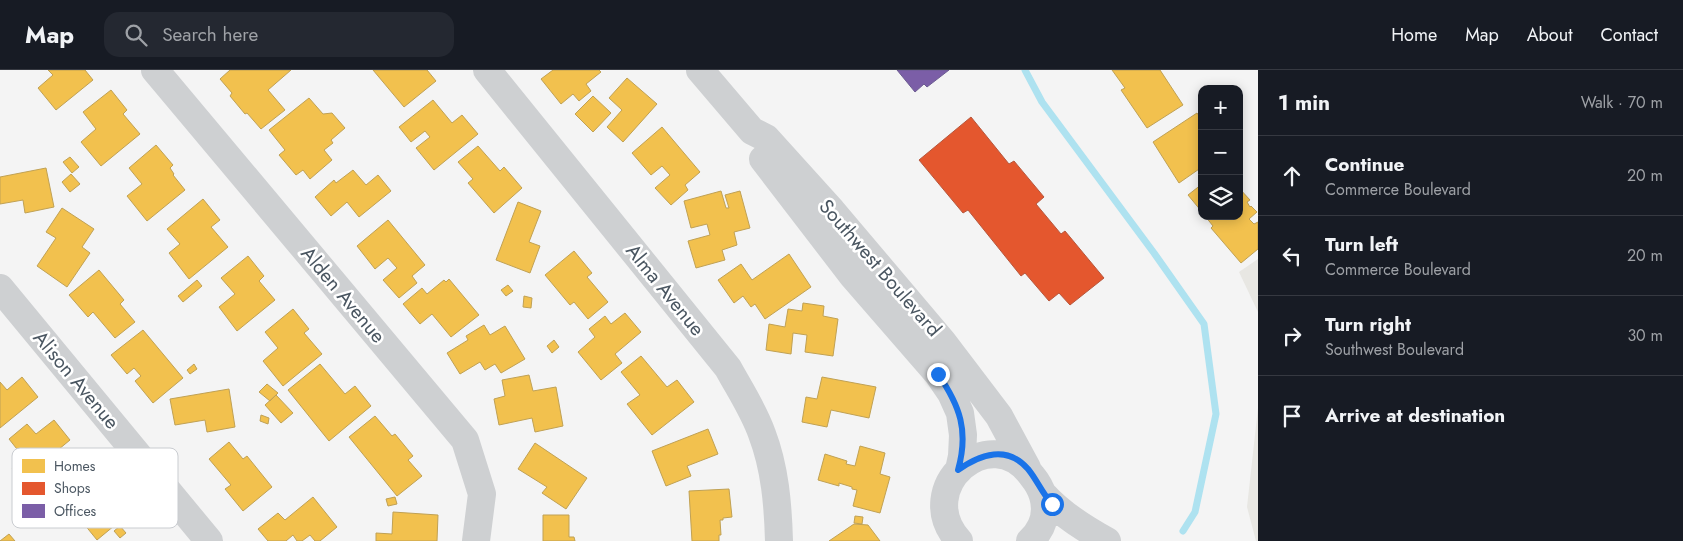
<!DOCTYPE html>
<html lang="en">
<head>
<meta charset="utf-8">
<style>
	body { margin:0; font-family:Jost,sans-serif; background:#242831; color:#f1f3f6 }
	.controls { position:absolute; right:15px; top:15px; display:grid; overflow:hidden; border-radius:10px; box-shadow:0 2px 12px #0003 }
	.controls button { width:45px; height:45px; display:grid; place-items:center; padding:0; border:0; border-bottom:1px solid #363941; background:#171b24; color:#f1f3f6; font:25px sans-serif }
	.stop { position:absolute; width:15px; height:15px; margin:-11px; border:4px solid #1a73e8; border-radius:50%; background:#fff }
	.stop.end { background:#1a73e8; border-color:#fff; box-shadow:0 1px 5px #0008 }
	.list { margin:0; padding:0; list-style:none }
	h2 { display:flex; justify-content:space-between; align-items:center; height:65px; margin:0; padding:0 20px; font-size:21px }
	h2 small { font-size:16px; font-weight:400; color:#9ea1a6 }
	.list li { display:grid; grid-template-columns:32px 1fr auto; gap:15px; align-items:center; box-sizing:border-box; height:80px; padding:0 20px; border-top:1px solid #363941 }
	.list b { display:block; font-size:19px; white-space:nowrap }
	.list p { margin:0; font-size:16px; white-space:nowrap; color:#9ea1a6 }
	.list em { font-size:16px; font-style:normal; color:#9ea1a6 }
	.icon { flex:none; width:28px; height:28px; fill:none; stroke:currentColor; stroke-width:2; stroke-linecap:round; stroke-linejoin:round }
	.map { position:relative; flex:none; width:1258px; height:471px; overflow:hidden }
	header { display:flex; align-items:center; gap:30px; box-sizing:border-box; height:70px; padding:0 25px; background:#171b24; border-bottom:1px solid #363941 }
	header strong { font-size:24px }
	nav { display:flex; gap:28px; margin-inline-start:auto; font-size:18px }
	.search { width:350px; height:45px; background:#242831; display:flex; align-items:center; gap:12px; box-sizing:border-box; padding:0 18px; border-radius:15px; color:#9ea1a6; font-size:19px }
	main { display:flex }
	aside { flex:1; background:#171b24 }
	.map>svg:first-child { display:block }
	.commercial { fill:#e8e7e3 }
	.homes { fill:#f2c14e; stroke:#c0a154 }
	.shops { fill:#e4572e; stroke:#b6573d }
	.offices { fill:#7b5ea7; stroke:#6c5c92 }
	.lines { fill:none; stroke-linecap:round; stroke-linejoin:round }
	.stream { stroke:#aee2f0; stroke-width:7 }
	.minor { stroke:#ced0d2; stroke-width:28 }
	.route { stroke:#1a73e8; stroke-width:6 }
	.labels { text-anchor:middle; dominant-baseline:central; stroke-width:5; stroke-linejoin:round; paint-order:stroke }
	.street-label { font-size:20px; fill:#4a5661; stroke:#fff }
	.key { fill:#fff; stroke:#c9ccd0; stroke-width:1 }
	.key-label { font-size:14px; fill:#4a5661 }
</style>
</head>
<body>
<header>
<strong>Map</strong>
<div class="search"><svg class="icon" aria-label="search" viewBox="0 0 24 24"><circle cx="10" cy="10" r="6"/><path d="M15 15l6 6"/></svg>Search here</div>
<nav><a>Home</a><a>Map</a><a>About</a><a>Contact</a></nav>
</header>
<main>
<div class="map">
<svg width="1258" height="471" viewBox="0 0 1258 471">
	<rect width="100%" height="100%" fill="#f4f4f4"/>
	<!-- commercial -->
	<path class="commercial" d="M1258 189V242L1239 202Z
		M1258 338V471H1256L1247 437Z"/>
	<!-- homes -->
	<path class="homes" d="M48 0H85L93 10 56 40 38 18 53 5Z
		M230 0H291L268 20 285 40 261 59 247 43 245 44 230 26 232 23 220 9Z
		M373 0H427L436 11 404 37Z
		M553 0H599L601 2 586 14 591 21 579 31 573 24 561 34 541 9Z
		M1112 0H1160L1183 35 1147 58 1121 20 1125 18Z
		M627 8 657 34 623 72 607 57 622 40 609 28Z
		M111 20 127 40 123 44 140 64 101 96 81 72 96 59 83 42Z
		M593 26 611 43 593 62 575 44Z
		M309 28 323 44 332 43 345 58 331 70 333 73 324 80 332 90 310 109 303 100 296 105 279 85 285 80 269 60Z
		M433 30 452 53 462 45 478 64 434 100 416 78 430 67 425 61 411 72 399 57Z
		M1197 43 1202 50V66L1200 67 1202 69V97L1179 113 1153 72Z
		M662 57 700 102 685 115 688 120 671 135 655 118 670 105 662 96 651 105 632 83Z
		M156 75 173 95 170 98 174 104 173 105 185 120 147 151 127 126 142 114 129 98Z
		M478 76 500 101 504 97 522 118 494 143 468 113 473 109 458 92Z
		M70 87 79 97 72 103 63 92Z
		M46 98 54 137 25 143 23 130 0 134V107Z
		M353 100 366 115 378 105 391 121 359 147 347 132 331 146 315 127 334 110 336 113Z
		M71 104 80 114 70 122 62 112Z
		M1202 114V142L1188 125Z
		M1239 118 1250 130 1247 132 1250 137 1251 136 1257 142 1249 149 1254 154 1258 152V179L1241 193 1211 158 1213 156 1205 146H1239Z
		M721 121 726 138H729L725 125 740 121 750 158 734 162 737 175 722 180 725 190 696 198 688 171 710 165 707 154 691 158 684 131Z
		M203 129 220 150 211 157 228 177 189 209 169 183 180 174 167 159Z
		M518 132 541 141 529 172 540 176 530 203 496 190Z
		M62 138 94 159 82 177 90 183 67 217 37 196 56 168 46 162Z
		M388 150 425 195 412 206 417 213 399 228 383 210 397 198 388 188 375 199 357 176Z
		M574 181 592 203 587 207 608 232 588 249 574 232 570 235 545 205Z
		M789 184 811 217 765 249 755 234 751 237 743 226 734 233 718 210 741 194 752 210Z
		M248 186 264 206 259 211 275 230 237 261 219 237 235 224 221 208Z
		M99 200 124 230 120 234 135 252 115 268 93 242 88 247 69 225Z
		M449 209 479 245 451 267 432 244 420 254 403 234 422 218 427 224 444 210 446 212Z
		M197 210 202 216 183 232 178 226Z
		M508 215 513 221 506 226 501 220Z
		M524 226 532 228 531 238 523 237Z
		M803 233 824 236 823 246 838 249 833 286 805 282 807 265 793 263 791 284 766 280 769 254 785 257 788 239 802 241Z
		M293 239 309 259 304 263 322 284 283 316 263 291 278 278 265 262Z
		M625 243 641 262 615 284 622 293 601 310 578 282 595 267 589 259 605 246 611 254Z
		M484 255 490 265 505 256 525 289 501 303 495 294 485 300 480 292 460 304 447 283 468 270 466 266Z
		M143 260 183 308 153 333 135 311 141 306 134 298 127 304 111 285Z
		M554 270 559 277 552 283 547 276Z
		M641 286 667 317 677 310 694 332 652 365 627 334 640 325 621 302Z
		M194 294 197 299 190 304 187 300Z
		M320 294 345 324 355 316 371 336 329 371 288 320Z
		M529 305 533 321 556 317 563 356 535 362 532 348 499 355 494 329 505 326 502 310Z
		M22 307 38 327 0 358V312L7 320Z
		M822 307 876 317 869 348 831 340 827 357 802 352 806 327 817 329Z
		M267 314 278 323 270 331 259 322Z
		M229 319 235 357 207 362 205 350 175 355 170 329Z
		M276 325 293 343 281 353 265 335Z
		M261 345 269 348 268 354 260 351Z
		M375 346 392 366 395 364 413 386 408 390 422 406 397 426 349 367Z
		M54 350 70 370 53 384 60 392 50 399 58 409 36 427 12 398 24 388 9 369 27 354 36 364Z
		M708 359 718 384 687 396 691 406 666 416 652 381Z
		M229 372 243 389 247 386 272 417 243 441 225 419 231 415 209 389Z
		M535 373 587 408 566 439 542 423 547 417 518 399Z
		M860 376 885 383 880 404 890 407 880 443 853 436 857 420 852 419V417L839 413V416L818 410 825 384 847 391 846 394 855 396Z
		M87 398 101 415 96 419 104 428 108 424 126 446 97 470 58 422Z
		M729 419 732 447 723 448V450H720L721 465H719V471H692L689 421Z
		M313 427 337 457 320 471H315L310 465 302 471H297L293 465 286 471H268L258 459 278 443 285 450Z
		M395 427 397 434 388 436 386 429Z
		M393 442 438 445 437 471H376V463L392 464Z
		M543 445H569V467H574L575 471H543Z
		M855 446 863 447 862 454 854 453Z
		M854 454 868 455 880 471H829Z
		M120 456 126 463 120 468 114 461Z
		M9 464 15 471H0Z"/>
	<!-- shops -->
	<path class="shops" d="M971 47 1009 94 1014 91 1044 127 1036 134 1061 164 1065 161 1104 208 1070 235 1059 223 1049 231 1025 203 1021 206 968 140 963 143 919 90Z"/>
	<!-- offices -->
	<path class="offices" d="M897 0H949L927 17 924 14 915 22Z"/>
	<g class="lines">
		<!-- stream -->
		<path class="stream" d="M1025 0 1042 32 1154 183 1204 254 1216 344 1195 442 1183 461"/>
		<!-- minor -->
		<path class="minor" d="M155 0 465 370 482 424 476 471
			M487 0 728 298C740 320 754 341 762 364 775 398 778 435 779 471
			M700 0 752 61 766 68 832 141 942 271 999 346 1027 398
			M763 89 852 205 938 304 951 323 960 343 963 365 962 386 959 400
			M0 218 209 471
			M1043 424C1061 444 1083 458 1107 471
			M959 471C911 418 991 348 1032 406 1037 412 1041 419 1043 426 1048 443 1043 459 1030 471"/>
	</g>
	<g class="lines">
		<!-- route -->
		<path class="route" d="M938 304C960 336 969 361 958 400 981 384 1007 375 1028 399 1037 410 1042 423 1052 434"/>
	</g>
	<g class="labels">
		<!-- street labels -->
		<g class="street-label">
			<text transform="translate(880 198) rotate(49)">Southwest Boulevard</text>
			<text transform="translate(665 220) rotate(51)">Alma Avenue</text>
			<text transform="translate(343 225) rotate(50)">Alden Avenue</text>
			<text transform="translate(76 310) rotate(50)">Alison Avenue</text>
		</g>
	</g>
	<!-- legend -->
	<rect x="12" y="378" width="166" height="80" rx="8" class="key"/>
	<rect x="22" y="389" width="23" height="14" fill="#f2c14e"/>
	<rect x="22" y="412" width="23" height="13" fill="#e4572e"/>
	<rect x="22" y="434" width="23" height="14" fill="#7b5ea7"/>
	<g class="key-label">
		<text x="54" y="401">Homes</text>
		<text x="54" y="423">Shops</text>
		<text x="54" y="446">Offices</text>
	</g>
</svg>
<div class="controls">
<button>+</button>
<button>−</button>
<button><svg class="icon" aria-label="layers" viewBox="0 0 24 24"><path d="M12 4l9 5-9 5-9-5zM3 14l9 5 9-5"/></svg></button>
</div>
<div class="stop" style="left:1052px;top:434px"></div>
<div class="stop end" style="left:938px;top:304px"></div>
</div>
<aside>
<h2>1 min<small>Walk · 70 m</small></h2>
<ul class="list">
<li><svg class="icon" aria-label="ahead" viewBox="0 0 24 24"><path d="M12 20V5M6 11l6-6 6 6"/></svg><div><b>Continue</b><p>Commerce Boulevard</p></div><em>20 m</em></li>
<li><svg class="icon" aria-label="left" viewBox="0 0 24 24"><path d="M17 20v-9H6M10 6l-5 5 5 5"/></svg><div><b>Turn left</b><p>Commerce Boulevard</p></div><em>20 m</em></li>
<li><svg class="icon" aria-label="right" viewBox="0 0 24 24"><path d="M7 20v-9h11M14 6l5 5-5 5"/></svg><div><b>Turn right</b><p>Southwest Boulevard</p></div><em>30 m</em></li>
<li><svg class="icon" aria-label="arrive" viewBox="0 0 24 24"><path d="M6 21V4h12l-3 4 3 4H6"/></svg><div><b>Arrive at destination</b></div></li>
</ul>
</aside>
</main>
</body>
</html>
